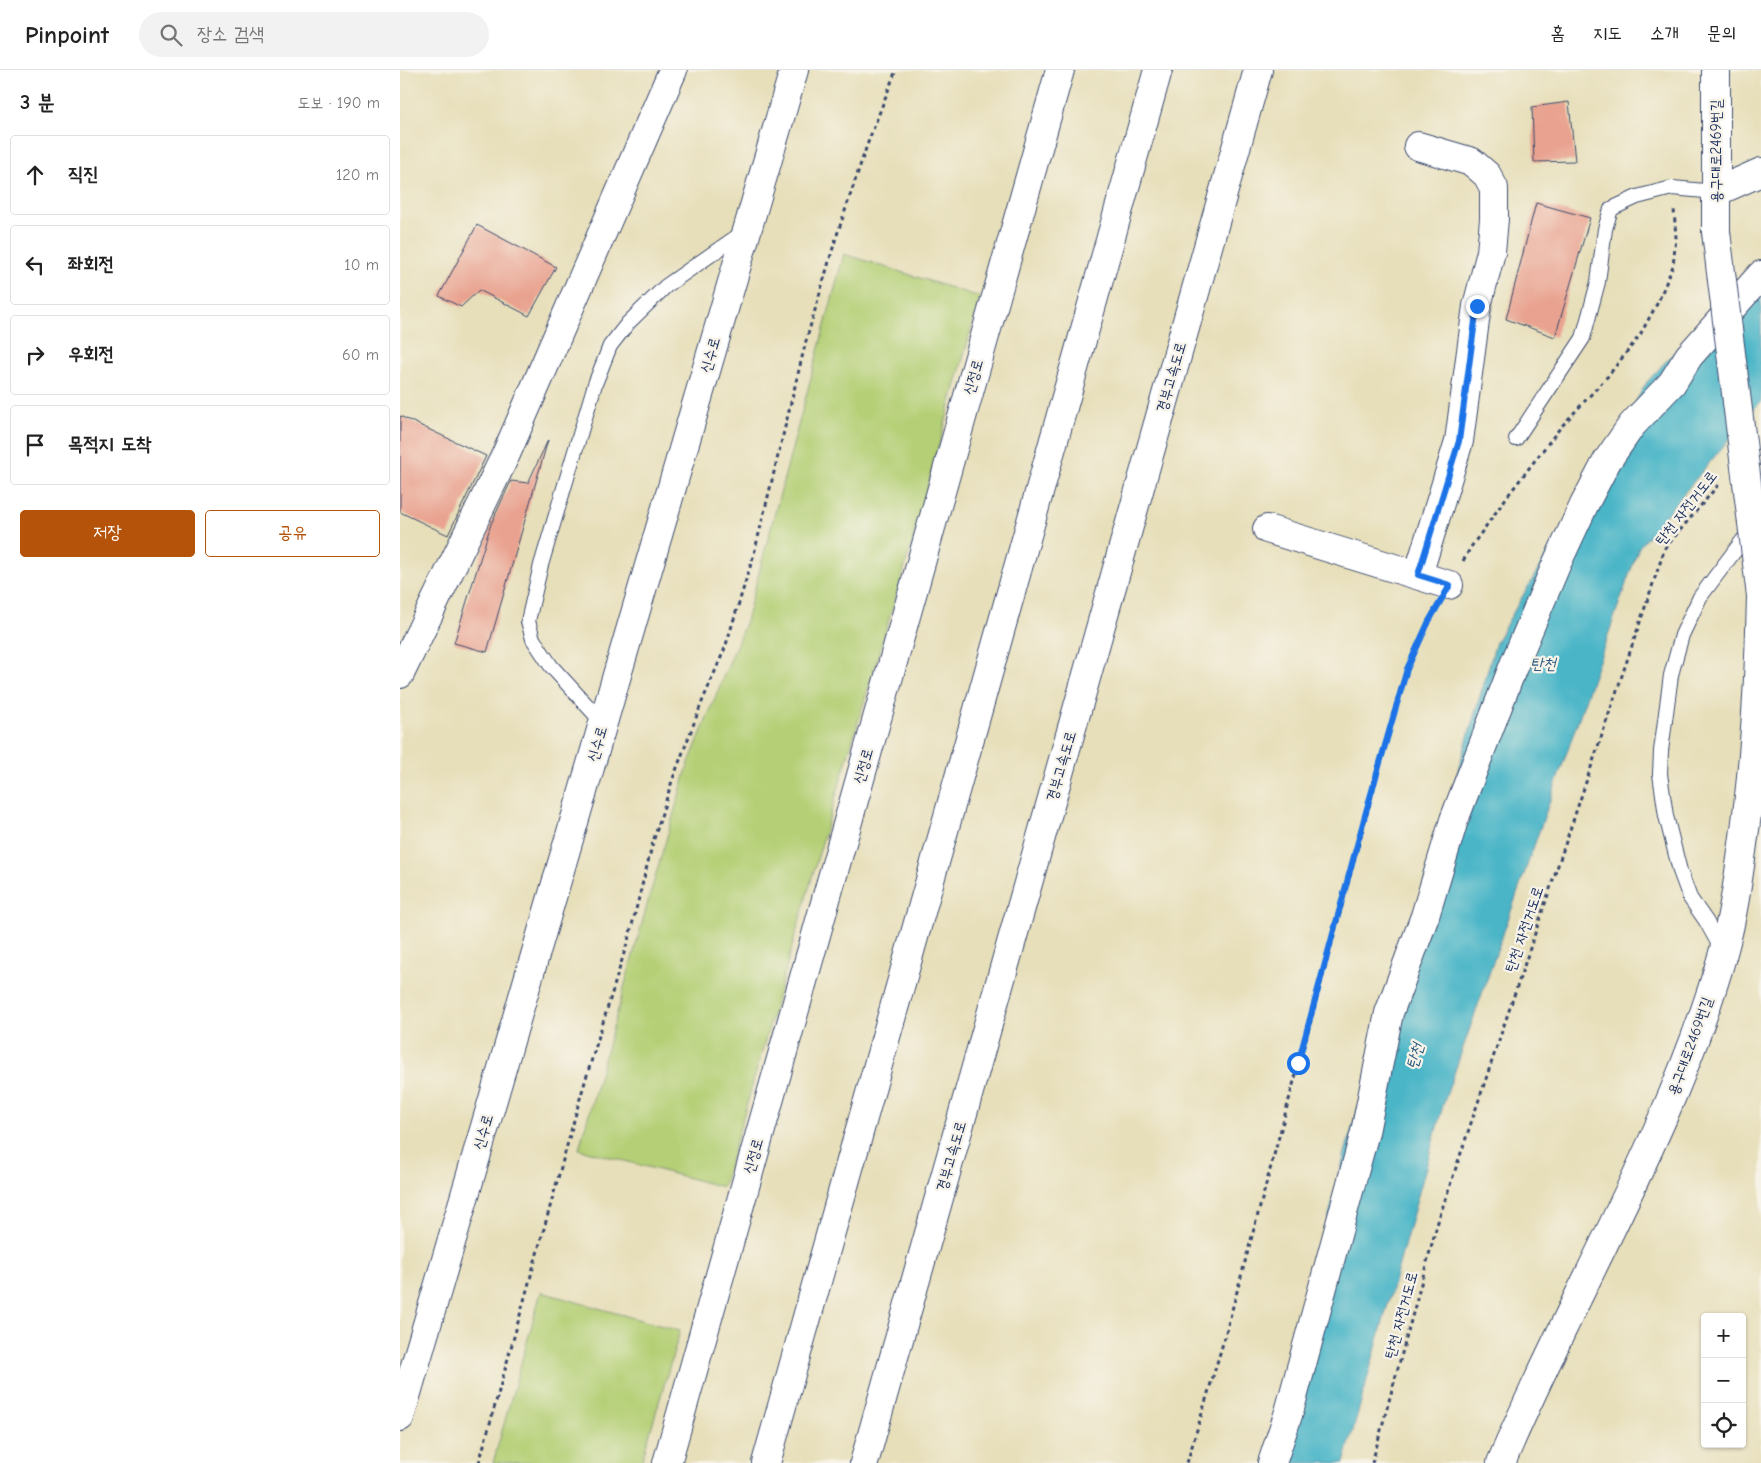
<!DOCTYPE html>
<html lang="ko">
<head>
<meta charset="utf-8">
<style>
	body { margin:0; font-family:"Comic Neue","Poor Story",sans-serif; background:#f2f2f2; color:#222 }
	.controls { position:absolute; right:15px; bottom:15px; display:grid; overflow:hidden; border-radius:5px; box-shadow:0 1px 4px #0004 }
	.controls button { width:45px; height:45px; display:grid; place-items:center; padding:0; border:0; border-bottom:1px solid #e0e0e0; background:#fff; color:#222; font:25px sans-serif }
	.stop { position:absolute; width:15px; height:15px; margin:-11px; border:4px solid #1a73e8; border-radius:50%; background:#fff }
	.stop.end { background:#1a73e8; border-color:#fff; box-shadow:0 1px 5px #0008 }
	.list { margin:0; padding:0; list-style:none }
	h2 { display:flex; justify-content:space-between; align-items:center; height:65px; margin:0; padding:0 20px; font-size:21px }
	h2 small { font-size:16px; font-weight:400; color:#767676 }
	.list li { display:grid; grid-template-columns:32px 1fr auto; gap:15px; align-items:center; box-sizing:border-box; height:80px; margin:0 10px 10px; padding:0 10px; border:1px solid #e0e0e0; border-radius:5px }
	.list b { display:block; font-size:19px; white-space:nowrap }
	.list em { font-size:16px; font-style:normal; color:#767676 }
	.actions { display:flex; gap:10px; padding:15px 20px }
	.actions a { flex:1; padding:11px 0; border:1px solid #b45309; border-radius:5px; text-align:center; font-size:18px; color:#b45309 }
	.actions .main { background:#b45309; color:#fff }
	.icon { flex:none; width:28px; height:28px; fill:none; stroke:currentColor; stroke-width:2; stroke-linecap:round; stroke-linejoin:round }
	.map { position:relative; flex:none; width:1361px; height:1393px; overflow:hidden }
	header { display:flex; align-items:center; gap:30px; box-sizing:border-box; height:70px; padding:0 25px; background:#fff; border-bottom:1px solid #e0e0e0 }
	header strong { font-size:24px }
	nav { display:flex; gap:28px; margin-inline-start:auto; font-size:18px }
	.search { width:350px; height:45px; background:#f2f2f2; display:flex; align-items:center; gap:12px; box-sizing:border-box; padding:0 18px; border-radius:28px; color:#767676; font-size:19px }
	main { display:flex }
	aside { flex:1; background:#fff }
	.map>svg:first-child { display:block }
	.green { fill:#b4cf75; stroke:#687f6a }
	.water { fill:#4ab5c7; stroke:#327292 }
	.building { fill:#e9a28f }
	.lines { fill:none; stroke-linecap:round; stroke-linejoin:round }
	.lane-casing { stroke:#3a496c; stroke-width:16 }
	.street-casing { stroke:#3a496c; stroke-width:30 }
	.secondary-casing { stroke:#3a496c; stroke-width:30 }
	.highway-casing { stroke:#3a496c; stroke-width:30 }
	.path { stroke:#3a496c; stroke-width:3; stroke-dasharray:4 4; stroke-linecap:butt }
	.lane { stroke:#fff; stroke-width:14 }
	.street { stroke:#fff; stroke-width:28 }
	.secondary { stroke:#fff; stroke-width:28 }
	.highway { stroke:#fff; stroke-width:28 }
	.secondary-bridge-casing { stroke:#3a496c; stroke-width:30; stroke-linecap:butt }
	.secondary-bridge { stroke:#fff; stroke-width:28 }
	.route { stroke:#1a73e8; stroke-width:6 }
	.labels { text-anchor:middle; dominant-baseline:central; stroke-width:4.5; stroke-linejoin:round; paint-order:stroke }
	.street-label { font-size:15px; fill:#1b2f5e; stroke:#f7f3e8 }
	.water-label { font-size:16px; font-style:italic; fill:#29577e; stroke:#f7f3e8 }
</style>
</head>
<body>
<header>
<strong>Pinpoint</strong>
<div class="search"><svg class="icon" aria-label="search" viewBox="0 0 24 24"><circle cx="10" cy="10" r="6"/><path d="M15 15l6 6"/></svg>장소 검색</div>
<nav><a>홈</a><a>지도</a><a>소개</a><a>문의</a></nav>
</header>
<main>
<aside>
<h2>3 분<small>도보 · 190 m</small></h2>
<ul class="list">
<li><svg class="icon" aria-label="ahead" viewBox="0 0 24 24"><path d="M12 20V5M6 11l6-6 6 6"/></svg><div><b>직진</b></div><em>120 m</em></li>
<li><svg class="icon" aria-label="left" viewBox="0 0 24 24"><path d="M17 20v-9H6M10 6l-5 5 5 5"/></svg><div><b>좌회전</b></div><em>10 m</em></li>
<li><svg class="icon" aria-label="right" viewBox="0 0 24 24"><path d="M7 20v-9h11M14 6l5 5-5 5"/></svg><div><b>우회전</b></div><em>60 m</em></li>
<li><svg class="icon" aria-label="arrive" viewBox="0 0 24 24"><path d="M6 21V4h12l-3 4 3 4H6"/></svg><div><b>목적지 도착</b></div></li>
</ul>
<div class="actions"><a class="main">저장</a><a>공유</a></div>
</aside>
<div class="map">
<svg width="1361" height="1393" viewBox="0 0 1361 1393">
	<rect width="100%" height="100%" fill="#f7f3e8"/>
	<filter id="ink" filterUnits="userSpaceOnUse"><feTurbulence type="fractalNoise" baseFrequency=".02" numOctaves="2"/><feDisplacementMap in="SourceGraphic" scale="10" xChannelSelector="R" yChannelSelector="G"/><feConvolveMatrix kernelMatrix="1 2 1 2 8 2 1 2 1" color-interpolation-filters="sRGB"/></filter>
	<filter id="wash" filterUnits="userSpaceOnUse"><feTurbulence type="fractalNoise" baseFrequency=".0096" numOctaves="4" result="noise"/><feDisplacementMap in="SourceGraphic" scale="20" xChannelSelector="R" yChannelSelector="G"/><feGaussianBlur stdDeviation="1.12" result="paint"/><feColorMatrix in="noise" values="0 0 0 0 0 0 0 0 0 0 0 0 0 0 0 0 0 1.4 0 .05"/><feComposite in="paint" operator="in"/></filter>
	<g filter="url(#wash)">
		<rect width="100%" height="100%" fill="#e7dfba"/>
		<!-- green -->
		<path class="green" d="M444 184 580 227 512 473 425 762 323 1117 179 1079 251 821 288 695 346 551Z
			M141 1222 280 1261 241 1393H93Z"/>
		<!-- water -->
		<path class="water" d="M1361 188V331L1239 477 1044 1032 944 1393H866L946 1079 1096 572 1247 312Z"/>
		<g id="blocks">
			<!-- building -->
			<path class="building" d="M1169 32 1175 91 1134 92 1132 37Z
				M1136 133 1190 148 1155 267 1106 249Z
				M77 155 156 197 129 246 79 220 61 237 39 226Z
				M0 346 86 386 48 465 0 442Z
				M148 370 87 582 54 573 91 454 111 411 128 413Z"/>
		</g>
	</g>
	<g filter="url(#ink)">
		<use href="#blocks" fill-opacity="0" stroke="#3a496c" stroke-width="1"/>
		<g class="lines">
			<defs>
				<path id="lane" d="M1116 369 1183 268 1198 212 1205 159 1211 139 1237 127 1272 118 1316 122
					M203 653 151 596 133 569 128 551 141 495 195 314 210 276 228 253 266 216 345 161
					M1322 880 1306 851 1290 828 1280 801 1266 746 1260 704 1261 681 1271 605 1282 565 1300 527 1352 458"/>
				<path id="street" d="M1018 76 1072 92 1087 105 1094 118V149L1091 182 1077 236 1059 371 1018 505
					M1316 122 1361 102
					M867 459 1049 515
					M0 604 107 382 273 0
					M872 1393 889 1342 965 1062 989 943 1025 846 1054 750 1113 597 1157 493 1184 435 1207 391 1232 355 1272 313 1289 286 1361 205"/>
				<path id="secondary" d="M1316 0V162
					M0 1347 394 0
					M267 1393 660 0
					M1101 1393C1173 1222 1272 1062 1323 883 1333 847 1338 811 1343 774 1355 692 1359 609 1361 526"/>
				<path id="highway" d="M366 1393 758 0
					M464 1393 858 0"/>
			</defs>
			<!-- lane casing -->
			<use href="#lane" class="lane-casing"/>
			<!-- street casing -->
			<use href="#street" class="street-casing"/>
			<!-- secondary casing -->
			<use href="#secondary" class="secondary-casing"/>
			<!-- highway casing -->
			<use href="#highway" class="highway-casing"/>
			<!-- path -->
			<path class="path" d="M1063 491 1071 477 1106 428 1160 358 1208 306 1240 265 1258 232 1273 196 1276 168 1274 139
				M79 1393 181 1025 229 867 253 772 272 711 302 632 325 578 354 484 406 271 435 171 467 75 496 0
				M787 1393 823 1273 998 628 1007 599 1035 540
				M972 1393 1039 1148 1265 478 1319 414"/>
			<!-- lane -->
			<use href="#lane" class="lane"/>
			<!-- street -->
			<use href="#street" class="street"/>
			<!-- secondary -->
			<use href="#secondary" class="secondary"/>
			<!-- highway -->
			<use href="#highway" class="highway"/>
			<defs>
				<path id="secondary-bridge" d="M1316 162 1361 526"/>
			</defs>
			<!-- secondary-bridge casing -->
			<use href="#secondary-bridge" class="secondary-bridge-casing"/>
			<!-- secondary-bridge -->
			<use href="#secondary-bridge" class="secondary-bridge"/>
		</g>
	</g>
	<g class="lines" filter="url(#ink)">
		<!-- route -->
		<path class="route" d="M898 993 967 738 1007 599 1029 551 1050 515 1018 505 1059 371 1077 236"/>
	</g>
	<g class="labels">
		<!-- street labels -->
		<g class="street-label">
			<text transform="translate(1316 81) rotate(-90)">용구대로2469번길</text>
			<text transform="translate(310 285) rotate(-74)">신수로</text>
			<text transform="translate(573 307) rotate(-74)">신정로</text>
			<text transform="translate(771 307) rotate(-74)">경부고속도로</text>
			<text transform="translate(1286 438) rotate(-52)">탄천 자전거도로</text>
			<text transform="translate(197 674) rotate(-74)">신수로</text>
			<text transform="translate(463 696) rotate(-74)">신정로</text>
			<text transform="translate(661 696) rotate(-74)">경부고속도로</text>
			<text transform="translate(1124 859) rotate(-71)">탄천 자전거도로</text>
			<text transform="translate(1290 976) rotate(-70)">용구대로2469번길</text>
			<text transform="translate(83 1062) rotate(-74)">신수로</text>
			<text transform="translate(353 1086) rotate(-74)">신정로</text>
			<text transform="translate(551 1086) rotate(-74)">경부고속도로</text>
			<text transform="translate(1001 1245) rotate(-75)">탄천 자전거도로</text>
		</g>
		<!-- water labels -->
		<g class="water-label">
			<text x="1143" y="594">탄천</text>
			<text transform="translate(1015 986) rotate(-74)">탄천</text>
		</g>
	</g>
</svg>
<div class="controls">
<button>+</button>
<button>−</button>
<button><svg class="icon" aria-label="locate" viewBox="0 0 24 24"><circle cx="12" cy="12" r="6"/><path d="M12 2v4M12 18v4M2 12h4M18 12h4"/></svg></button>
</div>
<div class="stop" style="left:898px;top:993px"></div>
<div class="stop end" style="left:1077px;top:236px"></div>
</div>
</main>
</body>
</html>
